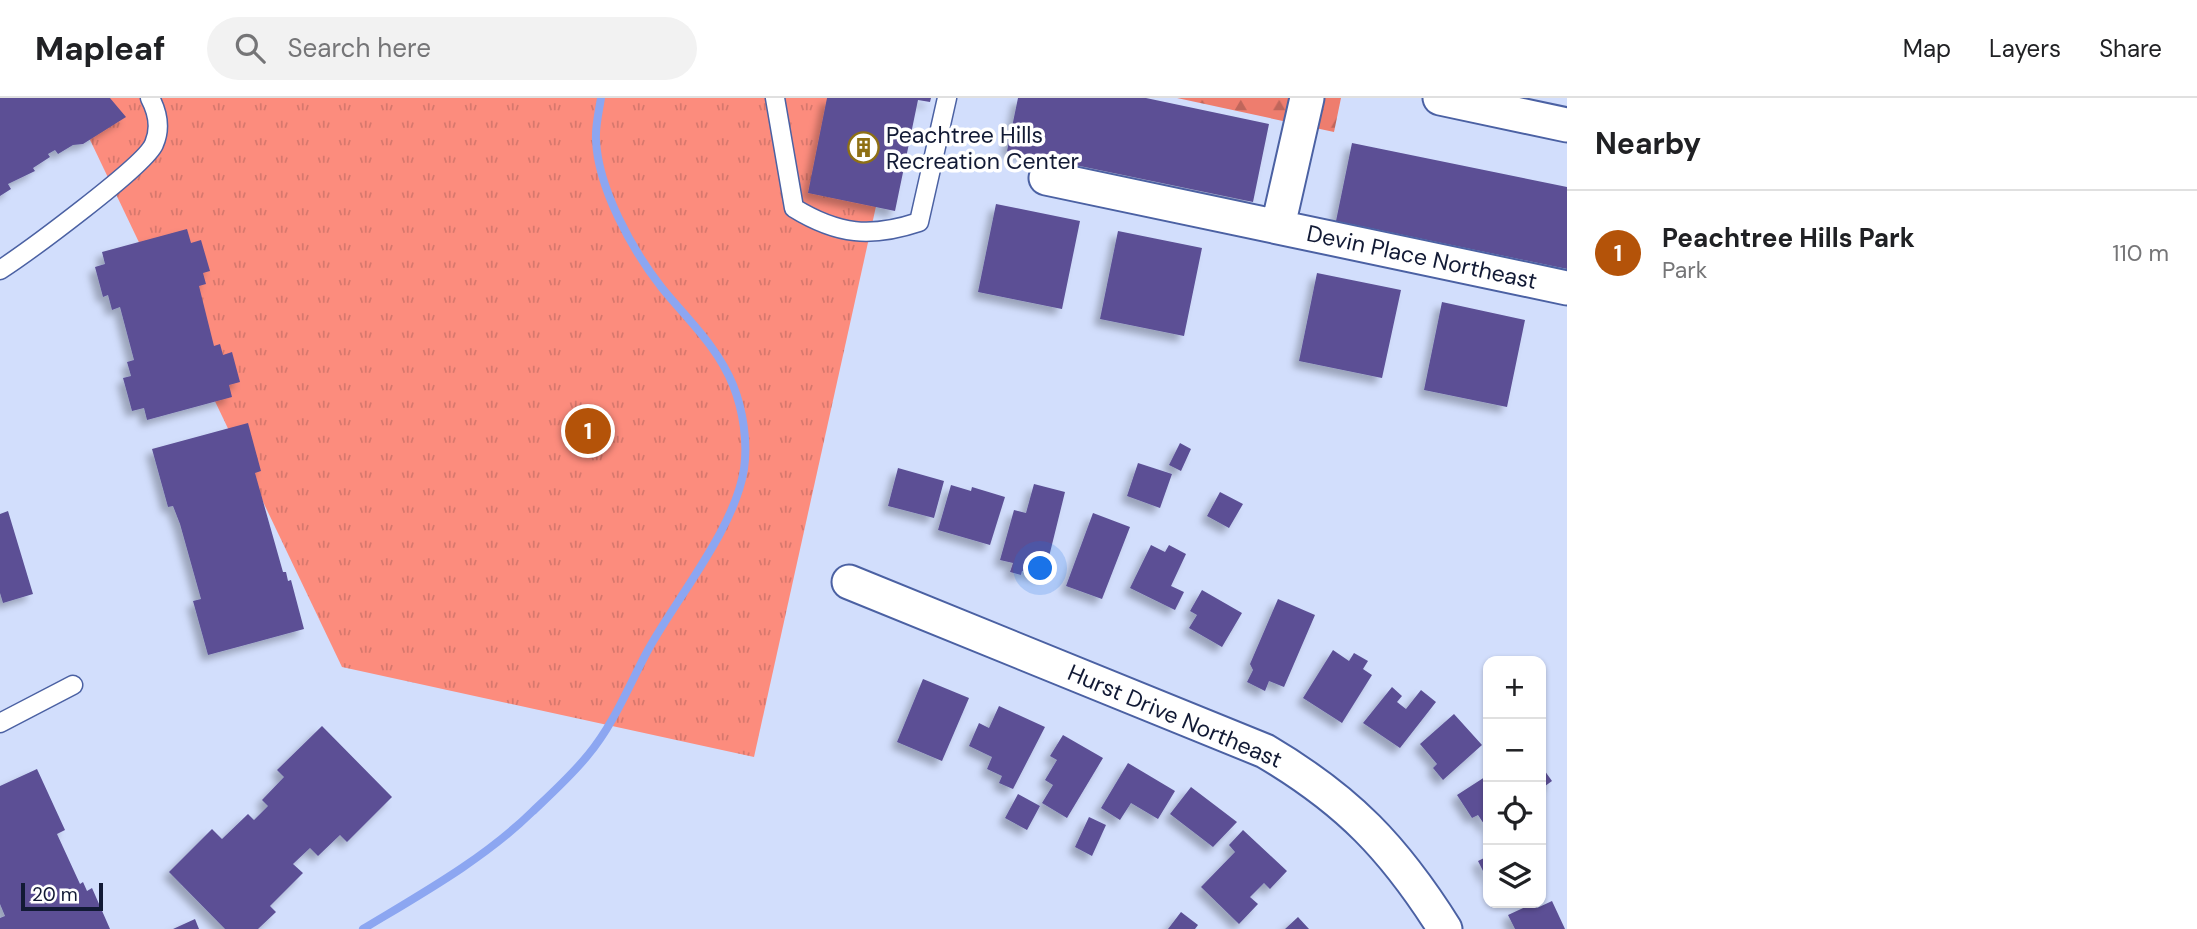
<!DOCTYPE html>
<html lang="en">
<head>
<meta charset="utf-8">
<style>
	body { margin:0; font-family:"DM Sans",sans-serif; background:#f2f2f2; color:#202124 }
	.controls { position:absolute; right:21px; bottom:21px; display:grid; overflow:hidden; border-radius:14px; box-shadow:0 2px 5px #0004 }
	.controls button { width:63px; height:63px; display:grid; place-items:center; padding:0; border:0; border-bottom:2px solid #e0e0e0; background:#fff; color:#202124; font:35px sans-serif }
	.scale { position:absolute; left:21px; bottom:18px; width:82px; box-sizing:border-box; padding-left:7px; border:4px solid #121a35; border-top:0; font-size:19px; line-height:24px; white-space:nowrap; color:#121a35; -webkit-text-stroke:5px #fff; paint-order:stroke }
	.you { position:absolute; left:1041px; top:471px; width:24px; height:24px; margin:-18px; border:5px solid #fff; border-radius:50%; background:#1a73e8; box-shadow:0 0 0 10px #1a73e833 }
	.badge { display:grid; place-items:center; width:46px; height:46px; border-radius:50%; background:#b45309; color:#fff; font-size:23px; font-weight:700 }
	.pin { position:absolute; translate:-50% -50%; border:4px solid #fff; box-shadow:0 2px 7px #0006 }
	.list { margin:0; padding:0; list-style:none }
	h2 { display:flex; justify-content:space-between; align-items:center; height:91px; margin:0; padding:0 28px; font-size:30px }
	h2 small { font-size:23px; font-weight:400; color:#757577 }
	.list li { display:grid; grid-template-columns:46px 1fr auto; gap:21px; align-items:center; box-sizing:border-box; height:126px; padding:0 28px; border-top:2px solid #e0e0e0 }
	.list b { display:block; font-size:26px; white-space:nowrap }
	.list p { margin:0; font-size:23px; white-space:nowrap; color:#757577 }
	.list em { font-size:23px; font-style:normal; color:#757577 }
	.icon { flex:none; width:38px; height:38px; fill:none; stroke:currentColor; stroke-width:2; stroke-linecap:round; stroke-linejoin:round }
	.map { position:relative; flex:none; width:1567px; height:831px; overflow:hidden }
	header { display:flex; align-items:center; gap:42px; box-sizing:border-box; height:98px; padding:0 35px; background:#fff; border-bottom:2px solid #e0e0e0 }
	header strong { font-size:33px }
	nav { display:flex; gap:38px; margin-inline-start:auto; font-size:24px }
	.search { width:490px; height:63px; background:#f2f2f2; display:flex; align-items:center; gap:18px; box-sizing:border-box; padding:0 24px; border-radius:38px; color:#757577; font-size:26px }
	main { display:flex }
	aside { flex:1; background:#fff }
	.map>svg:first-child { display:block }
	.forest { fill:url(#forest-firs) }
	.park { fill:url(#park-tufts) }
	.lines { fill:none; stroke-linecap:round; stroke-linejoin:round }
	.stream { stroke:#8ca6f1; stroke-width:8 }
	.building { fill:#5b5095; filter:url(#shadow) }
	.service-casing { stroke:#4b61a3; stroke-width:21 }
	.minor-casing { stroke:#4b61a3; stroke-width:37 }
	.service { stroke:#fff; stroke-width:18 }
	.minor { stroke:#fff; stroke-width:33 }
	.labels { text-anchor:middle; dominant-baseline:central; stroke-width:7; stroke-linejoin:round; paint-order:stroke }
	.poi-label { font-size:23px; fill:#121a35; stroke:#fff; text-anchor:start }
	.street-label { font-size:23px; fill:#121a35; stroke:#fff }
</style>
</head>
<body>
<header>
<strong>Mapleaf</strong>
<div class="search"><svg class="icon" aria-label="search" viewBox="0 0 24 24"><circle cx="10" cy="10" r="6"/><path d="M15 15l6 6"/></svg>Search here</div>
<nav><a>Map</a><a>Layers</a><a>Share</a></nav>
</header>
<main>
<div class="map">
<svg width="1567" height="831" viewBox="0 0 1567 831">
	<defs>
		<pattern id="forest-firs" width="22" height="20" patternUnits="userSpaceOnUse" patternTransform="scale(1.75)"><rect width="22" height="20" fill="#ee7d6e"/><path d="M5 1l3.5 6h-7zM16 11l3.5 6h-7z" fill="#bf665b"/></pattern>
		<pattern id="park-tufts" width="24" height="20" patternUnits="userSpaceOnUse" patternTransform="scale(1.75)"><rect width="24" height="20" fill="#fc8c7d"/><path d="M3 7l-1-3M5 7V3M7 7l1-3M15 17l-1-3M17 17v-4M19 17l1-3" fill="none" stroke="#d7786d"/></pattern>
		<filter id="shadow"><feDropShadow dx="-6" dy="6" stdDeviation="3.5" flood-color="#0004"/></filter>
	</defs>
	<rect width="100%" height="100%" fill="#d2defc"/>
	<!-- forest -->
	<path class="forest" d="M1177 0H1341L1334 34Z"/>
	<!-- park -->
	<path class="park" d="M70 0H900L754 659 342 569Z"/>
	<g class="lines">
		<!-- stream -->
		<path class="stream" d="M363 831C421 796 484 761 532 714 551 696 572 677 588 657 614 626 629 587 648 552 678 498 735 430 744 371 748 344 743 312 733 287 717 248 688 222 662 190 632 152 598 90 596 42 595 29 599 13 601 0"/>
	</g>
	<!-- building -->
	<path class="building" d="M0 0H110L126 19 83 46 73 47 58 56 55 52 48 56 50 59 33 70 35 73 8 86 11 91 0 98Z
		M827 0H931L930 4 918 2 895 113 808 95Z
		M1018 0H1146L1269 26 1253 104 1007 53Z
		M1352 45 1567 89V171L1336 123Z
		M996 106 1080 123 1062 211 978 194Z
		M187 131 191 145 201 142 210 173 203 175 206 186 199 188 214 248 220 246 223 257 232 254 240 284 229 287 232 299 147 322 144 310 132 313 123 280 131 278 127 264 134 262 120 209 112 212 108 197 103 199 95 169 105 166 102 154Z
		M1118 133 1202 150 1184 238 1100 221Z
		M1317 175 1401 192 1382 280 1299 263Z
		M1442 204 1525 222 1507 309 1424 292Z
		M248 325 261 373 255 375 283 474H286L288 483 291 482 304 531 208 557 193 503 201 501 180 426 173 408 168 409 152 351Z
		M1180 345 1191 351 1181 373 1169 367Z
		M1138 365 1172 376 1160 410 1127 398Z
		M898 370 944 383 934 420 888 408Z
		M1034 386 1065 394 1044 479 1022 473 1021 477 1010 474 1013 465 1000 462 1014 412 1026 415Z
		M951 387 971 393 972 389 1005 399 990 447 938 432Z
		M1220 394 1243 406 1229 430 1207 418Z
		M8 413 33 496 3 505 0 495V416Z
		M1093 415 1130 429 1102 501 1066 488Z
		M1151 447 1165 454 1169 447 1186 456 1171 488 1184 494 1175 512 1130 490Z
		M1202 492 1242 515 1222 549 1189 530 1197 517 1190 513Z
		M1278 501 1315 517 1284 589 1269 583 1265 593 1247 584 1253 572 1250 566Z
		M1333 552 1349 563 1354 555 1368 563 1363 571 1372 577 1342 625 1303 600Z
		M923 581 969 600 942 663 897 644Z
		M1392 589 1402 598 1397 604 1406 611 1421 592 1436 604 1400 650 1363 625Z
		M999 608 1045 629 1013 691 999 685 1002 678 987 671 992 659 969 648 979 625 989 630Z
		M1454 616 1482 647 1443 682 1433 670 1437 666 1420 646Z
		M322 628 392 699 347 744 340 737 318 758 310 750 293 766 303 775 270 808 276 814 258 831H225L169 774 212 731 222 741 248 716 254 722 268 708 262 702 284 679 277 672Z
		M1063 637 1103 660 1067 720 1042 705 1053 687 1045 682 1057 662 1050 658Z
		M1128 665 1175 693 1158 721 1131 705 1120 722 1101 710Z
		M1542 669 1552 683 1541 691V670Z
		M37 671 65 732 57 736 80 786 83 784 87 793 92 790 110 831H0V820L5 818 0 806V688Z
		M1488 677V732L1478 717 1472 720 1457 697Z
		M1191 689 1237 724 1213 749 1170 716Z
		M1018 696 1040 708 1027 732 1005 720Z
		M1089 719 1106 727 1092 758 1075 749Z
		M1243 732 1287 773 1270 791 1264 785 1250 799 1258 806 1239 826 1201 789 1235 754 1229 747Z
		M1488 758V783L1478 763Z
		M1552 803 1565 831H1515L1508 817 1534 805 1537 810Z
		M1181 814 1198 827 1195 831H1168Z
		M1298 819 1309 831H1285Z
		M195 821 199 831H173Z"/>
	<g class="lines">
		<defs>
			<path id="service" d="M775 0 794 110C838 137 871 140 919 124L947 0
				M0 172C26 155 145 68 154 46 161 30 158 15 150 0
				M0 625 73 587"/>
			<path id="minor" d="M1440 0 1567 27
				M1046 80 1567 190
				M1278 128 1307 0
				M849 484 1265 653C1348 702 1394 750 1445 831"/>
		</defs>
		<!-- service casing -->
		<use href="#service" class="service-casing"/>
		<!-- minor casing -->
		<use href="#minor" class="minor-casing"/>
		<!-- service -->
		<use href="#service" class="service"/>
		<!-- minor -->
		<use href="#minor" class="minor"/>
	</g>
	<!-- icons -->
	<defs>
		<symbol id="building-ring" viewBox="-11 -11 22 22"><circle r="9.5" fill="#fff" stroke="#8e7014" stroke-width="1.5"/><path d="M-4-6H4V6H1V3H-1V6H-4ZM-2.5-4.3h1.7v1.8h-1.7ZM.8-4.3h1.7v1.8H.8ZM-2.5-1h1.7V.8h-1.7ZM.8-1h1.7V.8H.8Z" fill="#8e7014"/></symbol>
	</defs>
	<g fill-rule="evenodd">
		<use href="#building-ring" x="846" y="32" width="35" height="35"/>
	</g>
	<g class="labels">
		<!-- poi labels -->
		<g class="poi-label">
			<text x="886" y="37">Peachtree Hills<tspan x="886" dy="26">Recreation Center</tspan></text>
		</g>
		<!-- street labels -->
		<g class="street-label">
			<text transform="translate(1422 159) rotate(12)">Devin Place Northeast</text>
			<text transform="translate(1175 618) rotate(23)">Hurst Drive Northeast</text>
		</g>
	</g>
</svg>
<div class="controls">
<button>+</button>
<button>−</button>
<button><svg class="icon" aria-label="locate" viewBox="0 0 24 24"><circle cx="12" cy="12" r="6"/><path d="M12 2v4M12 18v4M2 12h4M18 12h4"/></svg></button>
<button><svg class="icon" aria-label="layers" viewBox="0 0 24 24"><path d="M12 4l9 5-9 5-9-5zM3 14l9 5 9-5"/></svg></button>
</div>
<div class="scale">20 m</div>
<div class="you"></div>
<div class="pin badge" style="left:588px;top:333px">1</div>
</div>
<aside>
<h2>Nearby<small></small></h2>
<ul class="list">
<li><span class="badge">1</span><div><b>Peachtree Hills Park</b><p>Park</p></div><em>110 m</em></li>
</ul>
</aside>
</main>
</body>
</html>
